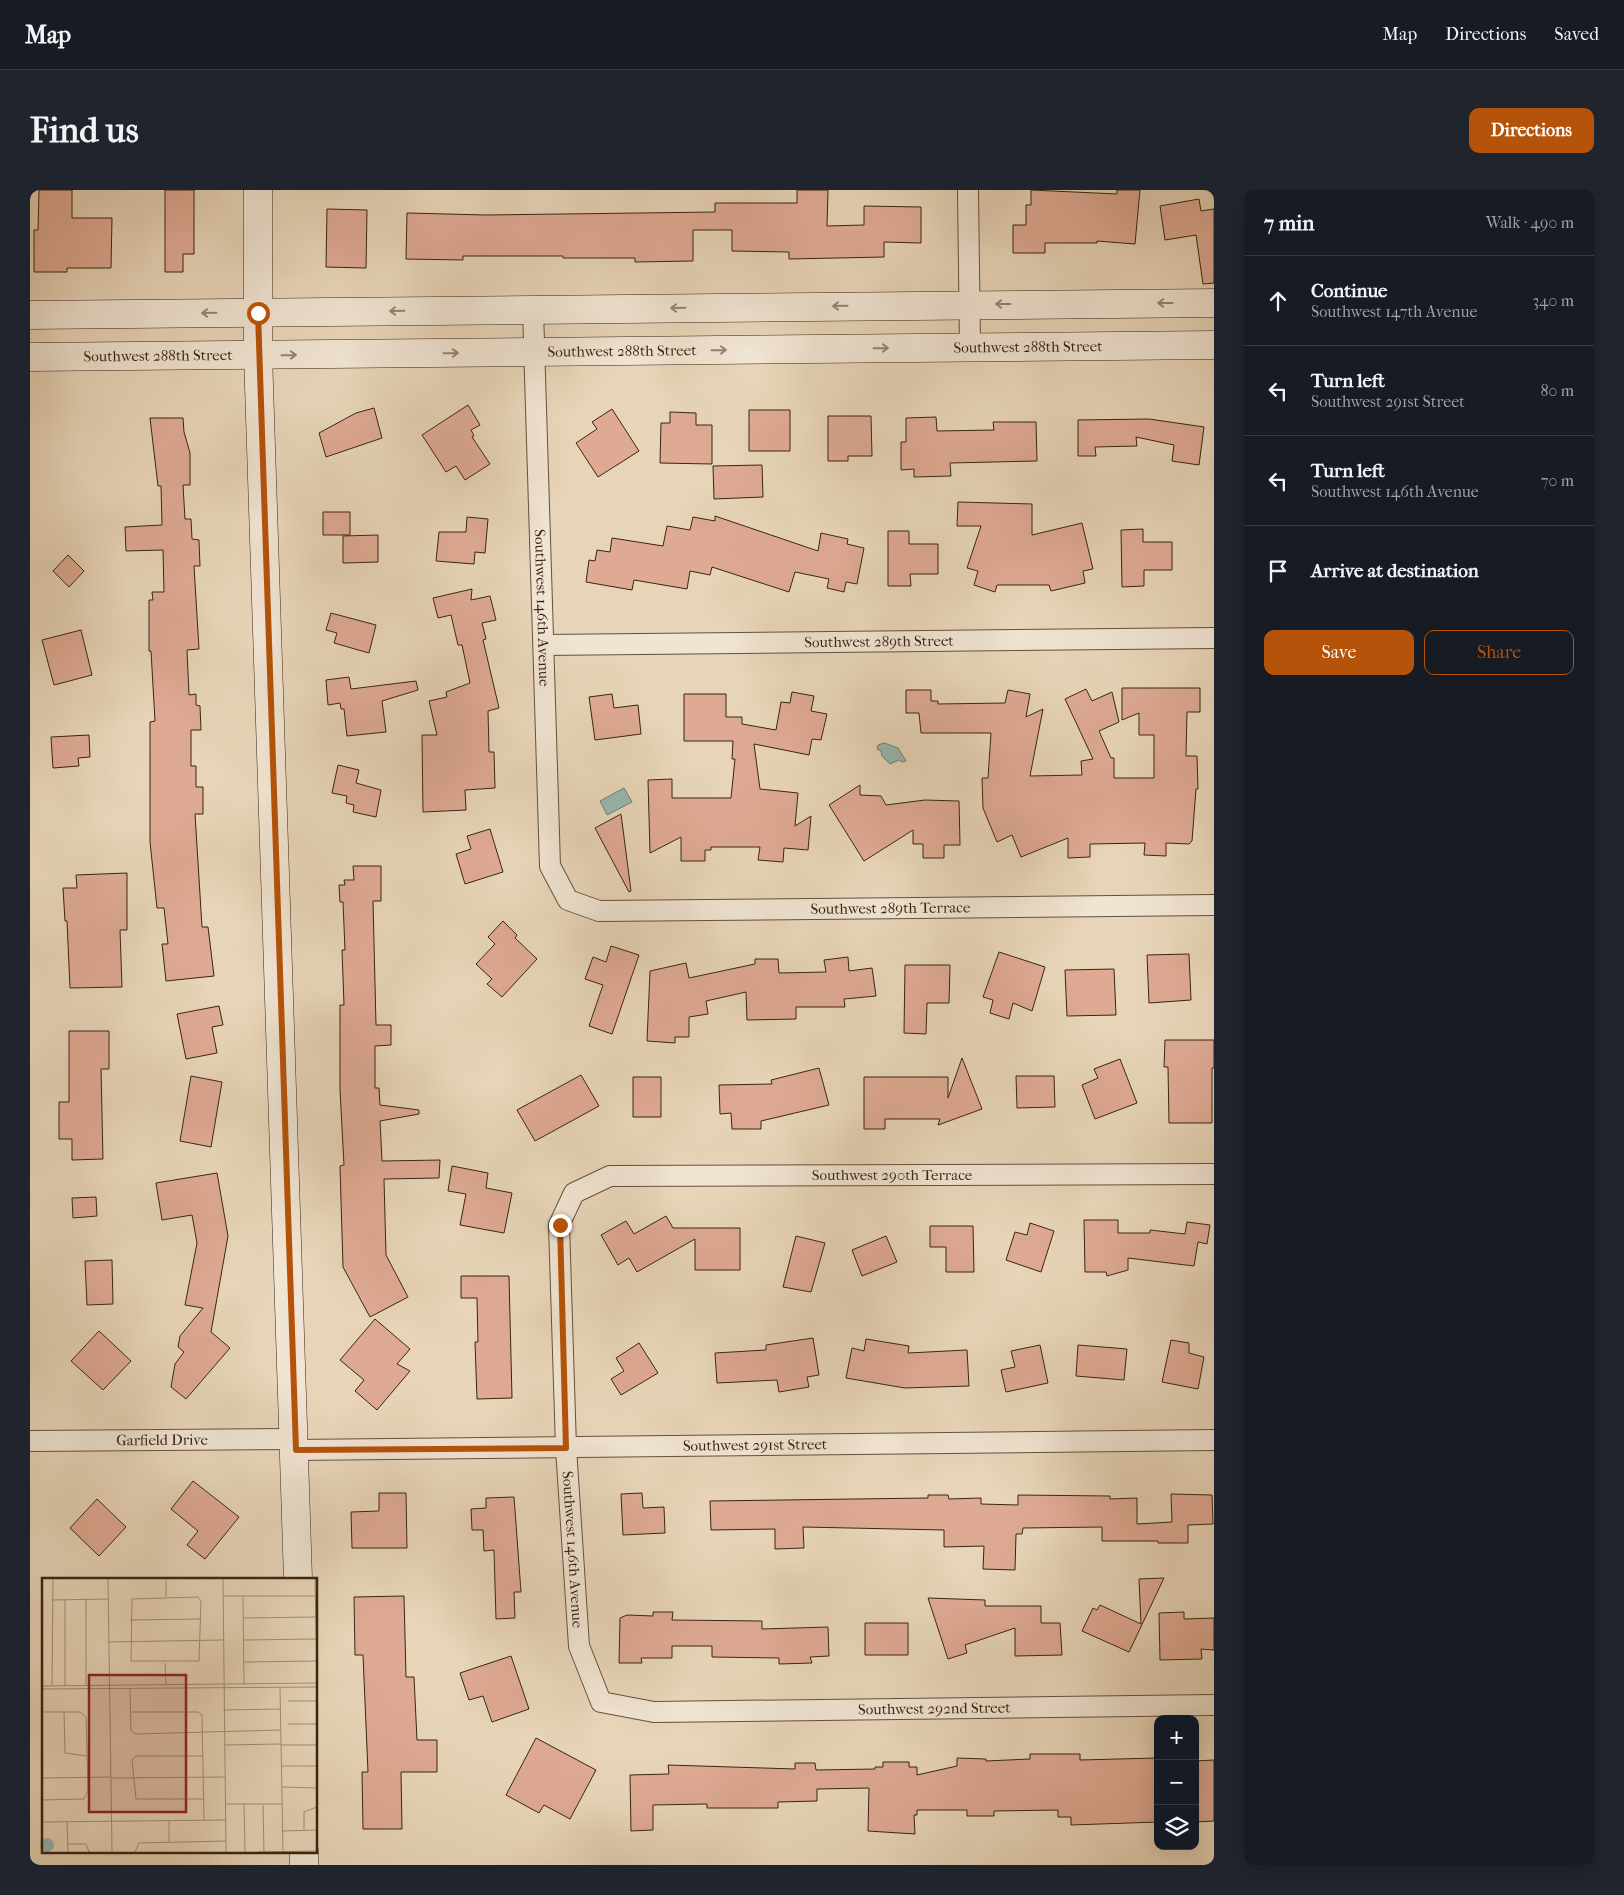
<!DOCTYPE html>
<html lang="en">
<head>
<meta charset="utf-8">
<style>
	body { margin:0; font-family:"IM FELL French Canon",serif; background:#20242c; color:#f1f3f6 }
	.controls { position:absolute; right:15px; bottom:15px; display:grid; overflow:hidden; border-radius:10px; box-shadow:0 5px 20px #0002 }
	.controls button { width:45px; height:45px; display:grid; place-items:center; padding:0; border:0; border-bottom:1px solid #363941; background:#171b24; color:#f1f3f6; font:25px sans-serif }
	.stop { position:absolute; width:15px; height:15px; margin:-11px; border:4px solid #b45309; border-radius:50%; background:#fff }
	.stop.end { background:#b45309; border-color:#fff; box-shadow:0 1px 5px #0008 }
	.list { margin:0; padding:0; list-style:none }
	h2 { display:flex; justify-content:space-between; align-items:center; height:65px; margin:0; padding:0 20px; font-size:21px }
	h2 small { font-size:16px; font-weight:400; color:#9ea1a6 }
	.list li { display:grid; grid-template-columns:32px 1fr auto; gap:15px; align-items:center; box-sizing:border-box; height:90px; padding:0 20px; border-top:1px solid #363941 }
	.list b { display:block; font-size:19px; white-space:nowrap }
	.list p { margin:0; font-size:16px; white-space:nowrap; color:#9ea1a6 }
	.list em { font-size:16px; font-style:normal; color:#9ea1a6 }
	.actions { display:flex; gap:10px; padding:15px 20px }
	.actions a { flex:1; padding:11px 0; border:1px solid #b45309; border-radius:10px; text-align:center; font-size:18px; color:#b45309 }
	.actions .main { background:#b45309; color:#fff }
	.icon { flex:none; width:28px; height:28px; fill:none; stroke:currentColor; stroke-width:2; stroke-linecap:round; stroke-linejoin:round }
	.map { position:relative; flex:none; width:1184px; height:1675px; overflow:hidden; border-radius:10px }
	header { display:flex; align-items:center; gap:30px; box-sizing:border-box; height:70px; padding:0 25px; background:#171b24; border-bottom:1px solid #363941 }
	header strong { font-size:24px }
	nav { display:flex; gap:28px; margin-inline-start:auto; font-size:18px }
	.intro { display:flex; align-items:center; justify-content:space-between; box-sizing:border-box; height:120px; padding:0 30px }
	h1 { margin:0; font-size:35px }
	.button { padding:12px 22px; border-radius:10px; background:#b45309; color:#fff; font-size:18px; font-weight:700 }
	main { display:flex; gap:30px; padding:0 30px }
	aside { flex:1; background:#171b24; border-radius:10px; box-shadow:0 5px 20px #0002 }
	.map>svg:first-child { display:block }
	.water { fill:#97b8b3; stroke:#717d73 }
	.building { fill:#dfaa94; stroke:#382512 }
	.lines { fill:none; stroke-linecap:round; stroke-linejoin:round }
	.street-casing { stroke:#64513c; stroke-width:22 }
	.secondary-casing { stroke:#382512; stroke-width:29 }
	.street { stroke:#f0e4d2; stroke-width:20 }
	.secondary { stroke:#f0e4d2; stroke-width:28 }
	.oneway { stroke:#948472 }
	.route { stroke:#b45309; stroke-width:6 }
	.labels { text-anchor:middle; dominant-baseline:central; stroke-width:4; stroke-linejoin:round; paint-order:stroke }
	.street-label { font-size:15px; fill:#382512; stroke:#f0e4d2 }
	.inset-road { fill:none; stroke:#a28f76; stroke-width:1 }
	.view { fill:#8f2418; fill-opacity:0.15; stroke:#8f2418; stroke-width:2.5 }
	.inset-edge { fill:none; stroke:#382512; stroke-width:2.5 }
</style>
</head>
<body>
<header>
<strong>Map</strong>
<nav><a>Map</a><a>Directions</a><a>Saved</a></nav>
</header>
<div class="intro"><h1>Find us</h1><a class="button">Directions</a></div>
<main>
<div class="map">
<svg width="1184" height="1675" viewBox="0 0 1184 1675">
	<rect width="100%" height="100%" fill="#e8d5b9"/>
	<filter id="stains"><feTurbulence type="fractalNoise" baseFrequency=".004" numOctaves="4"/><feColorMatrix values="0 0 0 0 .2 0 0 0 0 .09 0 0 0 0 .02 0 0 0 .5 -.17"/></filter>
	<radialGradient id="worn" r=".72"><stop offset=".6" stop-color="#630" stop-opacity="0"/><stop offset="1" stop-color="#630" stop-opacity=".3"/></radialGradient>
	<!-- water -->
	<path class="water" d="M854 553 868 558 876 571 872 572 869 570 860 574 852 566 851 561 847 559 848 555Z
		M594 598 602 612 577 625 570 611Z"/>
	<!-- building -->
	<path class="building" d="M9 0H42V28H82L81 78H37V82H4V40H8Z
		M135 0H164V64H153V82H135Z
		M767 0H798L797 36 834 35V16L891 17V53L854 52V67L759 69V62L702 61V40H663V71L605 72V68H533V66H433V70L376 69 377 23 456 25 685 22V13H767Z
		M1001 0 1087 4V0H1110L1105 54 1067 51V53H1015V63H983V35H996V15H1001Z
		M1169 9 1171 21 1184 19V93L1173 94 1166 45 1135 50 1130 16Z
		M297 19 337 20 336 78 296 77Z
		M438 215 450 235 441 240 444 246 442 247 460 274 435 290 426 276 416 282 392 245Z
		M344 218 352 248 296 267 289 243 326 223Z
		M582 219 609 261 568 287 546 253 567 239 562 232Z
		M719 220H760V261H719Z
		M640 222 666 223V235H682V274L630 273 631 233H640Z
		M798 226H841L842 266H818V271H798Z
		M906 227 907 241 964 240 963 232H1006L1007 271 920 273 921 286 884 287V279L871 280V252H876V228Z
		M120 228H153L154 242 160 263V295H153L155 329H161L162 349 169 350 170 376H164L169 459 157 460 159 505 166 504V515L170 516 171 540H161V576H166V597H173V624H165L172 737H178L184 786 136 791 132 754H138L134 718H127L120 652V532L125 531 121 461H119V410H123L122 402H134L133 360 96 361 95 337 132 335 131 296H128Z
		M1119 229 1174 237 1169 275 1142 271 1144 255 1106 247 1107 256 1065 257 1066 266H1048V230Z
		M732 275 733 307 684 309 683 276Z
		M928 312 1002 314V345L1052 333 1063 379 1053 381 1055 393 1021 401 1019 395H967L965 402 944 395 948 381 937 378 951 336H927Z
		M293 322H320V345H293Z
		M685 326 788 361 791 343 818 349 817 354 834 358 827 394 816 392 814 402 797 398 799 389 765 382 759 402 682 377 680 385 660 381 657 399 604 390 602 400 556 392 559 370 565 371 567 360 580 362 582 348 633 356 637 336 660 340 663 327 685 331Z
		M437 327 458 329 455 363 445 362 444 374 406 371 409 342H436Z
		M1113 339V352H1142V380H1114V396L1092 397 1091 340Z
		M858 341H879V354H908V384H880L881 396H858Z
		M348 345V372L313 373V346Z
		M38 365 54 381 39 397 23 381Z
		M442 399 441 410 460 406 466 430 452 433 456 449 453 450 469 518 458 521 459 562H464L465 598 435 600 436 620 393 622 392 545H407L399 511 417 507 416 502 440 493 432 455H428L421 425 408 428 403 408Z
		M301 423 346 435 339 463 304 453 307 443 296 440Z
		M51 440 62 485 24 495 12 450Z
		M319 487 321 499 386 491 388 500 352 511 356 542 317 546 314 519H311L310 513 298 515 296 490Z
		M1092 498H1170V522H1157L1156 566H1167L1168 599H1166L1162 651 1159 654 1136 653V666L1114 665 1115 653 1060 654V667L1038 668V648L991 667 982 645 967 652 953 618 952 588H958L961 543H891L889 523H876V500H901V511H908V514L975 513 978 500 1000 504 996 527 1013 519 1000 586 1052 585 1051 571 1063 569 1035 509 1056 499 1062 511 1082 502 1089 532 1069 541 1081 568H1084V588H1124V545H1109V523L1092 530Z
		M762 502 784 506 781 521 797 524 791 550 782 549 779 565 724 554 730 599 768 603 765 636 781 626 778 660 754 658 753 672 728 670 730 657H681V660H675V671H651V647L620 663 618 590 642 589V608H701L705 569H702L703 551H654V504H696V527H712V534L746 540 751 512 760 513Z
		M582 504 584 518 608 515 611 544 565 550 559 507Z
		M59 545 60 567 48 568 49 576 23 578 21 547Z
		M308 575 329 580 326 593 351 600 346 627 323 622 324 615 316 613 317 606 302 603Z
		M830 595V605L851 606 856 615 895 610 929 611 930 655H914V668H893V654H883V640L834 671 799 615Z
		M591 624 601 701 599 702 565 638Z
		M460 639 473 682 435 694 426 664 441 659 437 646Z
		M323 676H351V711H343L346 835H361V855L345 856V898H349L350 915 389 920V924L350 931 352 971 410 970 409 988 354 989 356 1065 378 1107 340 1127 313 1077 310 976 314 975 310 900V815H314L312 760H315L313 712H310L309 695H315L314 690H324Z
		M97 683V740H90L92 797 40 798 37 731H35L33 698H47L46 685Z
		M473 731 487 745 485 748 507 769 472 807 457 794 462 789 446 774 465 754 458 747Z
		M581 756 609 765 582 844 559 836 573 795 555 789 563 767 576 772Z
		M969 762 1015 777 1002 821 983 813 979 829 960 823 963 810 953 807Z
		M1159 764 1161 810 1119 813 1117 765Z
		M818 767 819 781 842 778 846 806 814 809 815 817H766V829L717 830 716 802 676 811 678 824 659 827V847H645V853L617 851 620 781 656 773 659 788 725 774V769H748L749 783 796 782 794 770Z
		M875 775H920L919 813H897L896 844 874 843Z
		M1084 779 1086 825 1037 826 1035 780Z
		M189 816 193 835 182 837 187 863 156 869 147 824Z
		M39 841H79V879H71L73 969 42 970V949H29V912H39Z
		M1135 850H1184V878H1182V933H1139L1138 877H1134Z
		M932 868 952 919 908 935 910 929H855V939H834V887H918V908Z
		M1090 869 1107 913 1065 929 1052 895 1068 888 1064 879Z
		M789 878 799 915 731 931V939H702L701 923 690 924 689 895 742 894 741 890Z
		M551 885 569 916 505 951 487 920Z
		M161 886 192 892 181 957 150 951Z
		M986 886H1024L1025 917 987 918Z
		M603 887H631V927H603Z
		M422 976 458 983 456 998 482 1003 474 1043 430 1035 436 1004 418 1001Z
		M187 983 198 1046 181 1142 200 1158 156 1209 141 1197 145 1174 154 1162 148 1157 150 1146 173 1118 155 1115 167 1053 162 1025 132 1030 126 993Z
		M66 1007 67 1026 43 1028 42 1008Z
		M636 1026 643 1038H710V1080H665V1049L607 1082 599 1068 588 1075 571 1045 596 1031 604 1044Z
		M1054 1030H1088V1043H1120V1040L1155 1044 1157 1032 1180 1035 1177 1054 1168 1052 1164 1076 1098 1068V1080L1077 1086 1076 1082H1055Z
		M1000 1033 1024 1041 1011 1082 976 1070 985 1042 997 1045Z
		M900 1036H943L944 1082H916V1057H900Z
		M766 1046 795 1053 781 1102 753 1097Z
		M856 1046 867 1072 832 1086 822 1060Z
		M82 1070 83 1114 57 1115 55 1071Z
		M431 1086H479L482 1208 447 1209 445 1152H448L447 1108H431Z
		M345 1129 380 1159 367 1174 380 1181 347 1220 325 1201 334 1190 310 1170Z
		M69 1141 101 1171 73 1200 41 1171Z
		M783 1148 789 1185 777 1187 779 1197 749 1202 747 1190 687 1193 685 1163 736 1160V1155Z
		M836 1149 879 1156 878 1163 937 1160 939 1196 875 1198 816 1188 822 1158 834 1161Z
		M1141 1150 1159 1153V1163L1174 1167 1168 1199 1132 1192Z
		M609 1153 628 1183 591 1205 581 1189 594 1181 586 1168Z
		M1010 1155 1018 1193 976 1202 971 1180 985 1177 981 1161Z
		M1048 1155 1097 1159 1094 1190 1046 1186Z
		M163 1291 209 1327 175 1369 157 1355 168 1341 141 1319Z
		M349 1303H376L377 1358H322L321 1322 349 1321Z
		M612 1303 613 1318 634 1317 635 1343 593 1345 591 1304Z
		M1141 1304 1182 1305 1183 1334 1158 1335V1353H1128V1351H1072V1337L993 1338 992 1344H986L985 1380 953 1379 954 1356 914 1357V1340L773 1337 774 1358 745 1359V1339L681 1340 680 1311 898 1308V1305H918L919 1309 951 1308V1314L988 1315V1305L1080 1306V1309L1107 1308V1334L1142 1332Z
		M484 1307 491 1402H484L485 1428 466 1429 464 1360 454 1361 453 1340H442L441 1319 456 1318V1308Z
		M67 1309 96 1337 69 1366 40 1338Z
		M1134 1388 1099 1462 1052 1441 1063 1418 1067 1420 1070 1415 1111 1434 1109 1389Z
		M374 1406 376 1487H384L387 1550H407V1582H371L372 1639H333L332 1582H338L333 1465H325L324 1407Z
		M898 1408 955 1410V1416H1011V1433H1030L1032 1465 985 1466V1438L935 1455 937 1463 918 1469Z
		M623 1422H643L642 1430 732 1431V1439L798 1437 799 1466 780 1467 782 1473 749 1474V1468L682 1467V1456H642V1468H611L612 1473H589L590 1428 597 1425 623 1426Z
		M1154 1422V1429L1184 1428V1460L1171 1459 1172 1469 1130 1470 1129 1423Z
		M835 1433H878V1465H835Z
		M481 1466 499 1519 462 1532 453 1506 439 1510 430 1483Z
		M506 1548 566 1580 540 1629 514 1615 509 1623 476 1605Z
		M1000 1564H1050V1570L1127 1568 1128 1632 1041 1635V1627H1028V1620L964 1621V1626H937V1620H887V1625H884L885 1644 838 1641 839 1598 787 1599V1611L748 1612V1618H677V1614L623 1615V1640L601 1641 600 1585 639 1584 638 1575 765 1579V1573H785L786 1580 845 1579V1577H853V1572H879V1577H887V1585L927 1576V1568L956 1569V1571L1000 1569Z
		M1184 1570V1631L1165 1632V1571Z"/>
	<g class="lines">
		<defs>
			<g id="street">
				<path d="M938 0 940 157"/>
				<path id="s1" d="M503 120 520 676 538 710 569 721 1184 715"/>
				<path id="s2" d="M514 455 1184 448"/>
				<path id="s3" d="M1184 984 580 986 544 1003 529 1035 536 1258 549 1456 571 1512 624 1522 1184 1515"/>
				<path id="s4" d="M0 1251 265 1249"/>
				<path id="s5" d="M265 1260 1184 1250"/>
			</g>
			<g id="secondary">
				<path d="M228 0V165L268 1389"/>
				<path d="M0 125 1184 113"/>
				<path id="s6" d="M0 167 1184 155"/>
				<path d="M274 1661V1675"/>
			</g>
		</defs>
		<!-- street casing -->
		<use href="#street" class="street-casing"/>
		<!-- secondary casing -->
		<use href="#secondary" class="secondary-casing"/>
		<!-- street -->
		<use href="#street" class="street"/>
		<!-- secondary -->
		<use href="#secondary" class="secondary"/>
	</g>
	<!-- one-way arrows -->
	<defs><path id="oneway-shaft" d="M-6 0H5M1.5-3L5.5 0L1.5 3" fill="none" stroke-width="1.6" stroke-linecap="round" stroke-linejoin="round" transform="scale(1.25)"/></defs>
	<g class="oneway">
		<use href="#oneway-shaft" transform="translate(1135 113) rotate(180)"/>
		<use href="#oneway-shaft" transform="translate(973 114) rotate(180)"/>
		<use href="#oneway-shaft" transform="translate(810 116) rotate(179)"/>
		<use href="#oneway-shaft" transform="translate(648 118) rotate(179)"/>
		<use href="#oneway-shaft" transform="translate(367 121) rotate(179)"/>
		<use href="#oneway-shaft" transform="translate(179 123) rotate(179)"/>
		<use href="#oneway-shaft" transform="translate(851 158) rotate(-1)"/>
		<use href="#oneway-shaft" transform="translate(689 160) rotate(-1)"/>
		<use href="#oneway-shaft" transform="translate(421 163) rotate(-1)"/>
		<use href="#oneway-shaft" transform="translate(259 165) rotate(-1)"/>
	</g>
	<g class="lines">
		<!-- route -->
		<path class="route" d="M228 123 266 1260 536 1258 530 1035"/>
	</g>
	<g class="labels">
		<!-- street labels -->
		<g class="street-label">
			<text stroke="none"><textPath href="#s6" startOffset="998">Southwest 288th Street</textPath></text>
			<text stroke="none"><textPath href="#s6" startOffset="592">Southwest 288th Street</textPath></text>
			<text stroke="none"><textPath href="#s6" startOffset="128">Southwest 288th Street</textPath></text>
			<text stroke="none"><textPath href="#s1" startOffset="298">Southwest 146th Avenue</textPath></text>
			<text stroke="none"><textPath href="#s2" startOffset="335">Southwest 289th Street</textPath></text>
			<text stroke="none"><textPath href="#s1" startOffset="919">Southwest 289th Terrace</textPath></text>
			<text x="862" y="985">Southwest 290th Terrace</text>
			<text stroke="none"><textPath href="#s4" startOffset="132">Garfield Drive</textPath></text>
			<text stroke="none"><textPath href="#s5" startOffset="460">Southwest 291st Street</textPath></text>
			<text stroke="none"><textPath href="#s3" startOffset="1004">Southwest 146th Avenue</textPath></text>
			<text stroke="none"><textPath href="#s3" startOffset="1495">Southwest 292nd Street</textPath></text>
		</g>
	</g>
	<!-- overview -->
	<g transform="translate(12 1388)">
		<rect width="275" height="275" fill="#e8d5b9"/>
		<path d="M-2 267a7 7 0 1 1 14 0a7 7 0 1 1-14 0Z" fill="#97b8b3"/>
		<path class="inset-road" d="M66 1 70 274M181 1 184 274M273 1 275 98M181 18H273M201 18 202 107M124 19V1M156 19 159 23 157 83H89L90 21ZM10 22 66 21M202 40 274 39M88 42 158 41M202 62 274 61M66 64 181 62M202 84 274 83M123 85 124 106M44 107V21M0 108 275 105M10 108 11 1M23 108V22M238 110 241 274M0 111 275 109M88 111 89 152 93 156 239 152M246 123H275M181 132 239 131M0 134H38L44 139 46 213 42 221 0 222M22 134 23 175 45 178M89 134H156L160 137 162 243M0 139V176M246 146H275M182 167 239 166M239 167H275M161 178H94L90 182 94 221H161M239 188H275M0 200 69 199M69 200 183 199M240 209 275 210M183 226H240M202 226 203 274M221 227 222 274M127 243V264M0 244 183 242M25 244 26 274M262 252V234L275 229M240 253 275 252M26 266H44L47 274M93 274 97 265 184 263M216 274 275 273"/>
		<path class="view" d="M47 97H144V234H47Z"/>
		<rect width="275" height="275" class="inset-edge"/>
	</g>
	<rect width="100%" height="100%" filter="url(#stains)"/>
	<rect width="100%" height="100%" fill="url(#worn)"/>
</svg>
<div class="controls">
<button>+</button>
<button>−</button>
<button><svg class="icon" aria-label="layers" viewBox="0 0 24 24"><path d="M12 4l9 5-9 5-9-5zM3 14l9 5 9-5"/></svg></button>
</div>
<div class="stop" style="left:228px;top:123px"></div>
<div class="stop end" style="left:530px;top:1035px"></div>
</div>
<aside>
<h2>7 min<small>Walk · 490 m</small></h2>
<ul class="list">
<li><svg class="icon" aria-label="ahead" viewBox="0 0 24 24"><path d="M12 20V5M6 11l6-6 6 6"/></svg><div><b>Continue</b><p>Southwest 147th Avenue</p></div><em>340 m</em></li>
<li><svg class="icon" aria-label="left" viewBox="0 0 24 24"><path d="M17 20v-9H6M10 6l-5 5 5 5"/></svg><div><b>Turn left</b><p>Southwest 291st Street</p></div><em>80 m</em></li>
<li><svg class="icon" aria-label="left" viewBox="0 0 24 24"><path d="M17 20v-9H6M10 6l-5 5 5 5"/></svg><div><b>Turn left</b><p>Southwest 146th Avenue</p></div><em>70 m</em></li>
<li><svg class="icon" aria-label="arrive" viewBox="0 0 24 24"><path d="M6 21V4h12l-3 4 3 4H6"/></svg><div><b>Arrive at destination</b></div></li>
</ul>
<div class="actions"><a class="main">Save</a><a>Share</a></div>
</aside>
</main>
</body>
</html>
